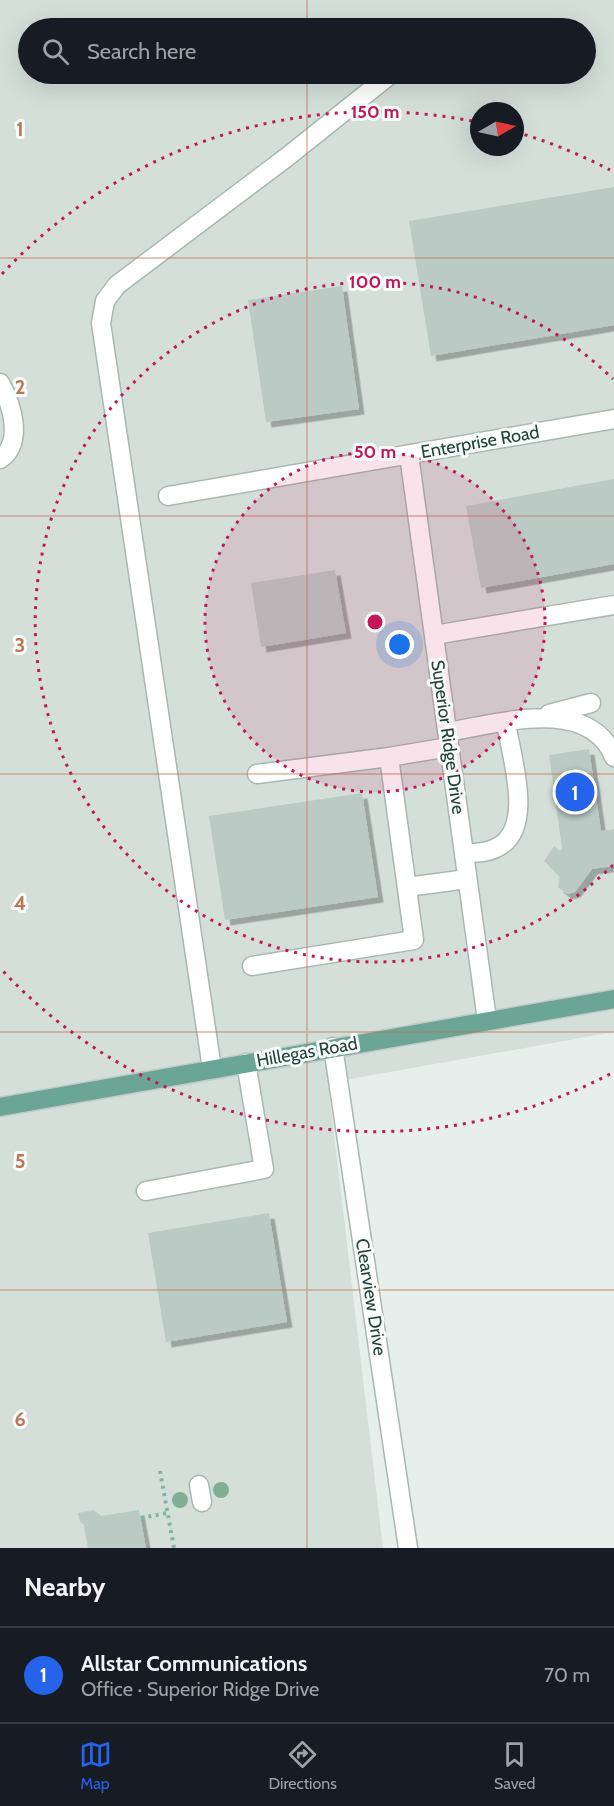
<!DOCTYPE html>
<html lang="en">
<head>
<meta charset="utf-8">
<style>
	body { margin:0; font-family:Cabin,sans-serif; background:#20242c; color:#f1f3f6 }
	.compass { position:absolute; left:470px; top:102px; width:54px; height:54px; border-radius:50%; background:#171b24; box-shadow:0 6px 24px #0002; rotate:81deg }
	.you { position:absolute; left:400px; top:645px; width:21px; height:21px; margin:-15px; border:4px solid #fff; border-radius:50%; background:#1a73e8; box-shadow:0 0 0 9px #1a73e833 }
	.badge { display:grid; place-items:center; width:39px; height:39px; border-radius:50%; background:#2563eb; color:#fff; font-size:20px; font-weight:700 }
	.pin { position:absolute; translate:-50% -50%; border:3px solid #fff; box-shadow:0 2px 6px #0006 }
	.list { margin:0; padding:0; list-style:none }
	h2 { display:flex; justify-content:space-between; align-items:center; height:78px; margin:0; padding:0 24px; font-size:26px }
	h2 small { font-size:20px; font-weight:400; color:#9ea1a6 }
	.list li { display:grid; grid-template-columns:39px 1fr auto; gap:18px; align-items:center; box-sizing:border-box; height:96px; padding:0 24px; border-top:2px solid #363941 }
	.list b { display:block; font-size:22px; white-space:nowrap }
	.list p { margin:0; font-size:20px; white-space:nowrap; color:#9ea1a6 }
	.list em { font-size:20px; font-style:normal; color:#9ea1a6 }
	.icon { flex:none; width:33px; height:33px; fill:none; stroke:currentColor; stroke-width:2; stroke-linecap:round; stroke-linejoin:round }
	.map { position:relative; flex:none; width:614px; height:1548px; overflow:hidden }
	.search { position:absolute; background:#171b24; box-shadow:0 6px 24px #0002; left:18px; right:18px; top:18px; height:66px; display:flex; align-items:center; gap:15px; box-sizing:border-box; padding:0 21px; border-radius:33px; color:#9ea1a6; font-size:22px }
	.sheet { height:174px; background:#171b24 }
	nav { display:flex; justify-content:space-around; align-items:center; box-sizing:border-box; height:84px; border-top:2px solid #363941; background:#171b24; font-size:16px; color:#9ea1a6 }
	nav a { display:grid; justify-items:center; gap:3px }
	nav .on { color:#2563eb }
	.map>svg:first-child { display:block }
	.built { fill:#d4dfda; fill-rule:evenodd }
	.building { fill:#bbcac4; filter:url(#shadow) }
	.lines { fill:none; stroke-linecap:round; stroke-linejoin:round }
	.minor-casing { stroke:#a8b8b2; stroke-width:21 }
	.major-casing { stroke:#c2cac8; stroke-width:21 }
	.path { stroke:#86b3a5; stroke-width:4; stroke-dasharray:3 4.5; stroke-linecap:butt }
	.minor { stroke:#fff; stroke-width:18 }
	.major { stroke:#6aa596; stroke-width:18 }
	.tree { fill:#80af93 }
	.grid { fill:none; stroke:#c07456; stroke-width:1.5; stroke-opacity:0.55 }
	.ring { fill:none; stroke:#c2185b; stroke-width:3; stroke-dasharray:3 6 }
	.labels { text-anchor:middle; dominant-baseline:central; stroke-width:6; stroke-linejoin:round; paint-order:stroke }
	.street-label { font-size:18px; fill:#24423a; stroke:#f7fbf9 }
	.grid-label { font-size:20px; text-anchor:middle; font-weight:bold; fill:#c07456; stroke:#f7fbf9; stroke-width:6; stroke-linejoin:round; paint-order:stroke }
	.centre { fill:#c2185b; stroke:#f7fbf9; stroke-width:3 }
	.ring-label { font-size:18px; text-anchor:middle; font-weight:bold; fill:#c2185b; stroke:#f7fbf9; stroke-width:6; stroke-linejoin:round; paint-order:stroke }
</style>
</head>
<body>
<div class="map">
<svg width="614" height="1548" viewBox="0 0 614 1548">
	<defs>
		<filter id="shadow"><feDropShadow dx="5.5" dy="5.5" stdDeviation="0" flood-color="#0004"/></filter>
	</defs>
	<rect width="100%" height="100%" fill="#e6efeb"/>
	<!-- built -->
	<path class="built" d="M0 0H614V1032L328 1083 383 1548H0ZM28 28H586V74H28ZM479 111H515V147H479Z"/>
	<!-- building -->
	<path class="building" d="M614 187V325L431 356 409 221Z
		M342 286 359 409 266 422 248 300Z
		M614 479V564L481 588 466 506Z
		M335 570 346 633 261 647 251 583Z
		M589 749 601 831 614 829V866L592 869 575 892 567 894 558 887 560 876 544 861 554 846 560 851 562 848 549 755Z
		M362 793 378 897 225 920 209 816Z
		M269 1213 287 1322 166 1342 148 1233Z
		M94 1510 101 1516 139 1510 146 1548H88L84 1525 80 1522 78 1513Z"/>
	<g class="lines">
		<defs>
			<path id="minor" d="M0 383C12 404 24 443 0 459
				M409 455 487 1020
				M168 496 614 419
				M434 635 614 605
				M549 714 591 703
				M447 732C497 724 589 695 614 757
				M389 757 449 747
				M464 853C475 853 486 853 496 848 536 830 511 756 506 723
				M407 887 467 879
				M252 966 414 940 389 757 257 774
				M333 1047 408 1548
				M212 1069 101 323 105 301 117 285 287 157 391 74
				M146 1191 264 1169 246 1063
				M199 1485 202 1502"/>
			<path id="major" d="M0 1107 614 999"/>
		</defs>
		<!-- minor casing -->
		<use href="#minor" class="minor-casing"/>
		<!-- major casing -->
		<use href="#major" class="major-casing"/>
		<!-- path -->
		<path class="path" d="M160 1471 174 1548
			M141 1518 167 1513"/>
		<!-- minor -->
		<use href="#minor" class="minor"/>
		<!-- major -->
		<use href="#major" class="major"/>
	</g>
	<!-- trees -->
	<g class="tree">
		<circle cx="221" cy="1490" r="8"/>
		<circle cx="180" cy="1500" r="8"/>
	</g>
	<!-- grid -->
	<path class="grid" d="M307 0V28M307 74V1548M0 258H614M0 516H614M0 774H614M0 1032H614M0 1290H614"/>
	<!-- distance rings -->
	<circle cx="375" cy="622" r="170" fill="#c2185b" fill-opacity=".12"/>
	<g class="ring">
		<circle cx="375" cy="622" r="170"/>
		<path d="M613 865A340 340 0 1 1 613 379"/>
		<path d="M610 1074A510 510 0 0 1 2 970M2 274A510 510 0 0 1 477 122M516 132A510 510 0 0 1 610 170"/>
	</g>
	<g class="labels">
		<!-- street labels -->
		<g class="street-label">
			<text transform="translate(480 442) rotate(-10)">Enterprise Road</text>
			<text transform="translate(448 737) rotate(82)">Superior Ridge Drive</text>
			<text transform="translate(307 1052) rotate(-10)">Hillegas Road</text>
			<text transform="translate(371 1297) rotate(81)">Clearview Drive</text>
		</g>
	</g>
	<g class="grid-label">
		<text x="20" y="136">1</text>
		<text x="20" y="394">2</text>
		<text x="20" y="652">3</text>
		<text x="20" y="910">4</text>
		<text x="20" y="1168">5</text>
		<text x="20" y="1426">6</text>
	</g>
	<circle cx="375" cy="622" r="9" class="centre"/>
	<g class="ring-label">
		<text x="375" y="118">150 m</text>
		<text x="375" y="288">100 m</text>
		<text x="375" y="458">50 m</text>
	</g>
</svg>
<svg class="compass" viewBox="-18 -18 36 36"><path d="M0-13l5 13h-10z" fill="#e53935"/><path d="M0 13l5-13h-10z" fill="#9ea1a6"/></svg>
<div class="you"></div>
<div class="pin badge" style="left:575px;top:792px">1</div>
<div class="search"><svg class="icon" aria-label="search" viewBox="0 0 24 24"><circle cx="10" cy="10" r="6"/><path d="M15 15l6 6"/></svg>Search here</div>
</div>
<section class="sheet">
<h2>Nearby<small></small></h2>
<ul class="list">
<li><span class="badge">1</span><div><b>Allstar Communications</b><p>Office · Superior Ridge Drive</p></div><em>70 m</em></li>
</ul>
</section>
<nav>
<a class="on"><svg class="icon" aria-label="map" viewBox="0 0 24 24"><path d="M3 6l6-2 6 2 6-2v14l-6 2-6-2-6 2zM9 4v14M15 6v14"/></svg>Map</a>
<a><svg class="icon" aria-label="directions" viewBox="0 0 24 24"><path d="M12 3l9 9-9 9-9-9zM9 14v-3h6M13 9l2 2-2 2"/></svg>Directions</a>
<a><svg class="icon" aria-label="saved" viewBox="0 0 24 24"><path d="M7 4h10v16l-5-4-5 4z"/></svg>Saved</a>
</nav>
</body>
</html>
